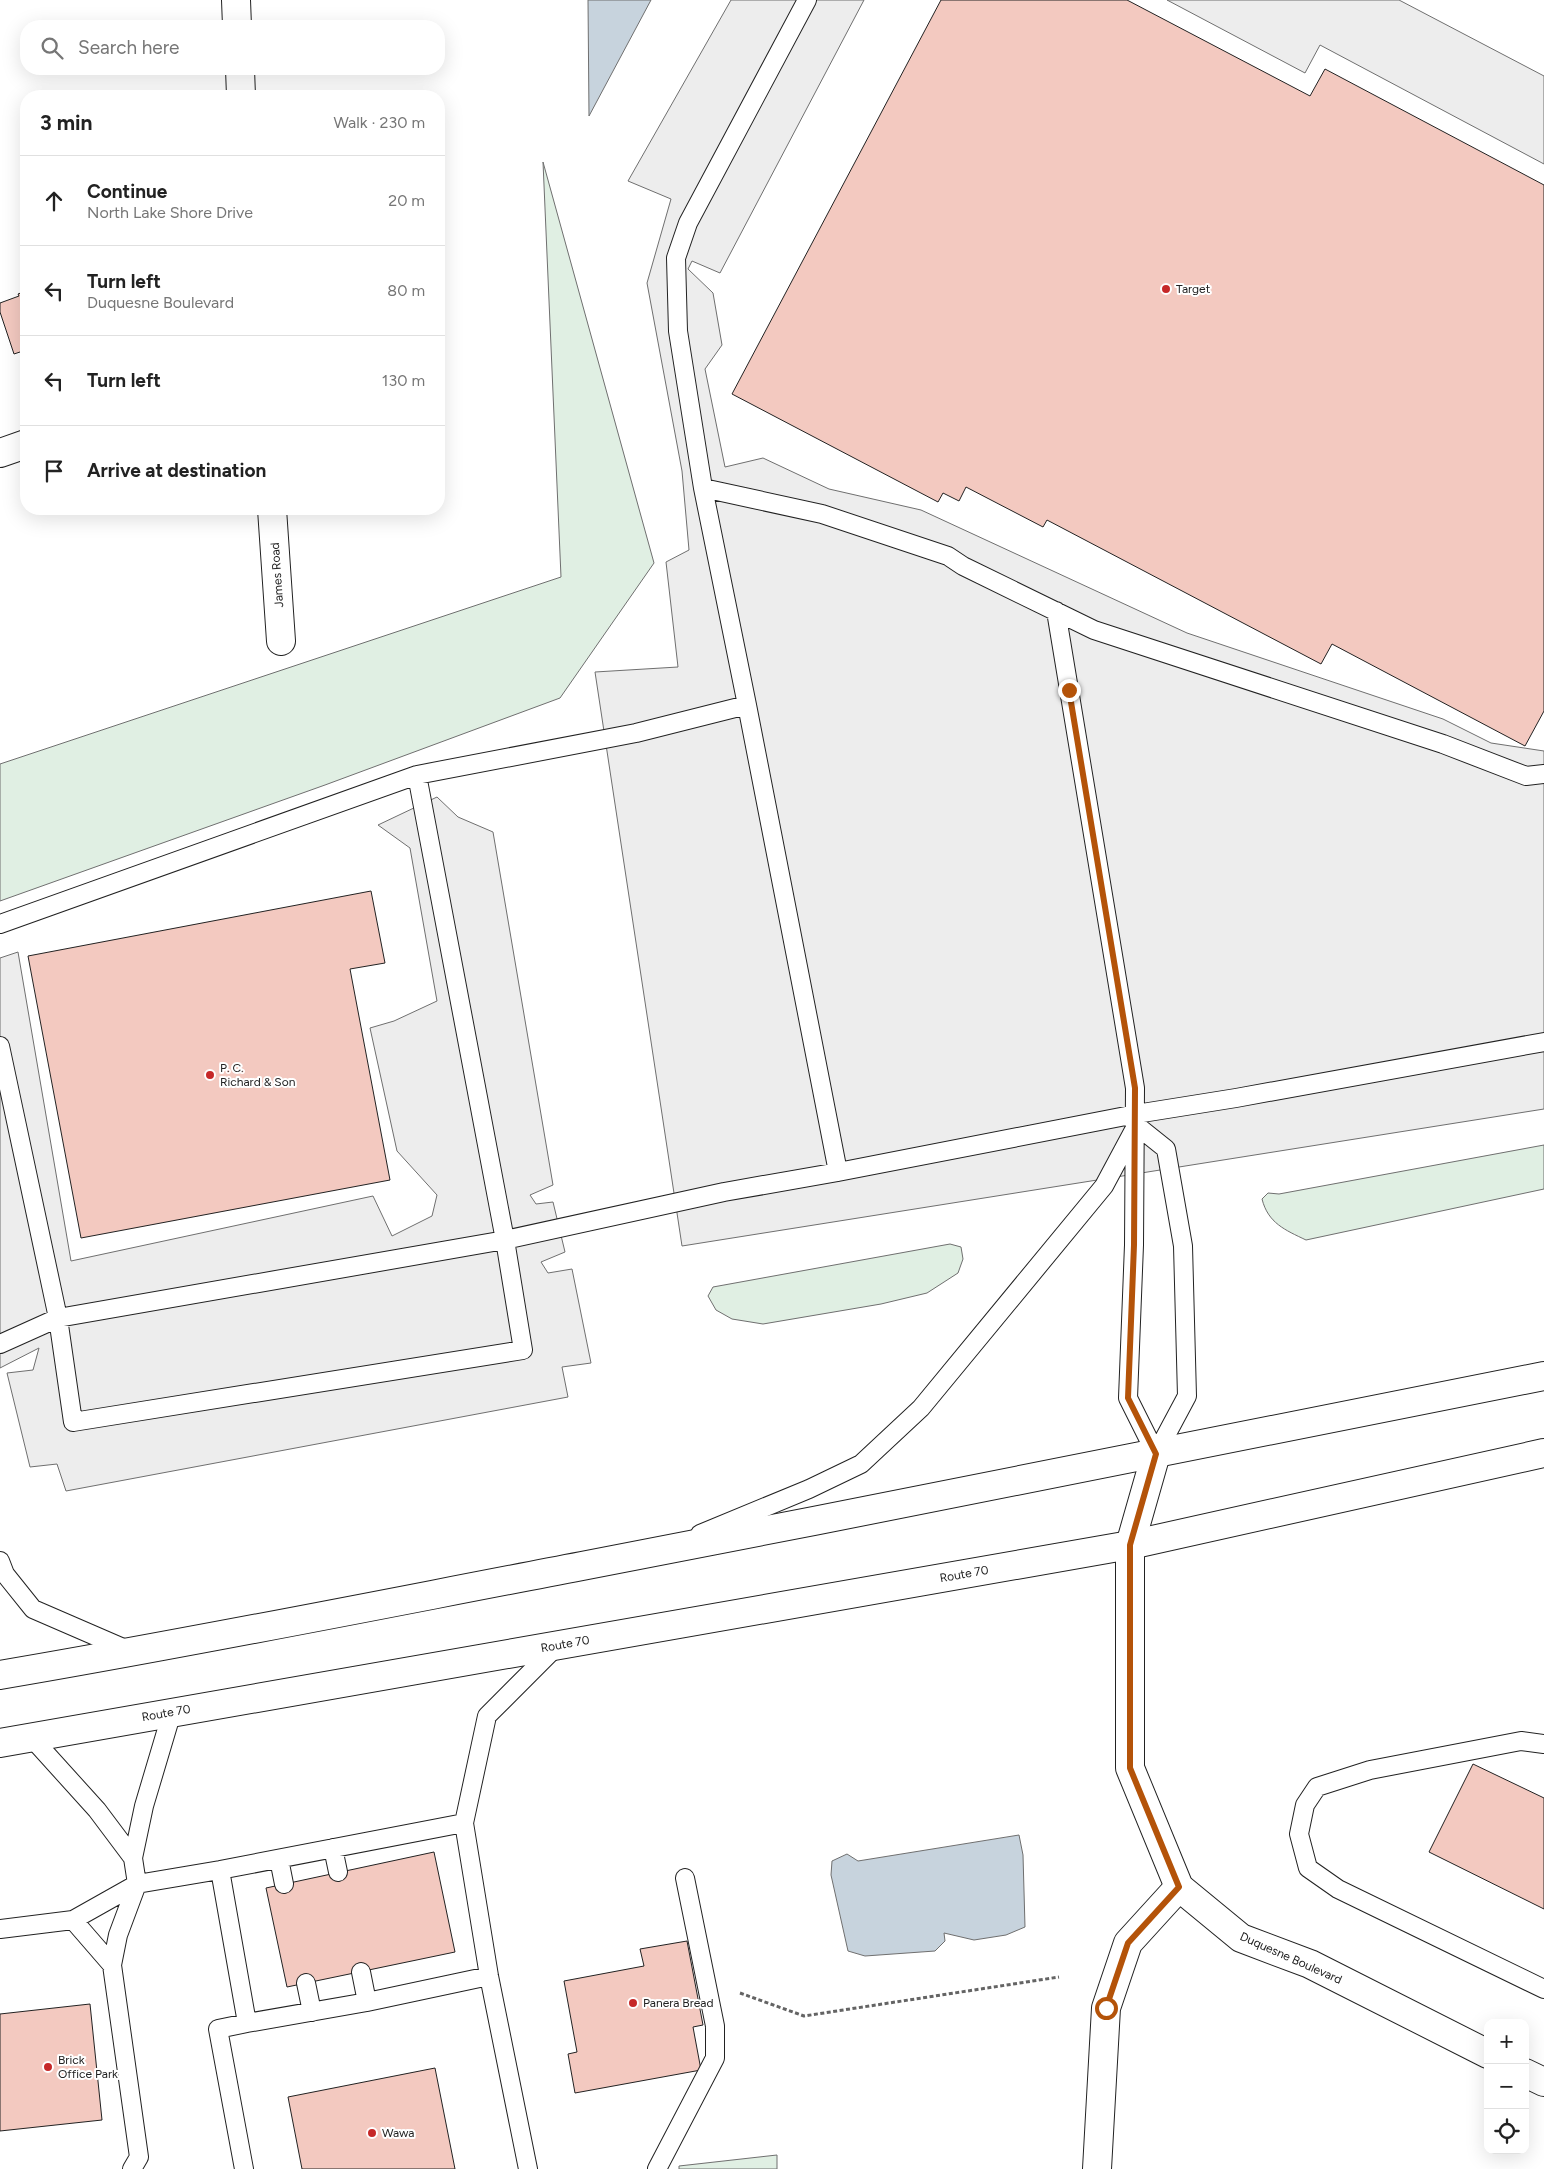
<!DOCTYPE html>
<html lang="en">
<head>
<meta charset="utf-8">
<style>
	body { margin:0; font-family:Figtree,sans-serif; background:#f6f6f6; color:#222 }
	.controls { position:absolute; right:15px; bottom:15px; display:grid; overflow:hidden; border-radius:10px; box-shadow:0 5px 20px #0002 }
	.controls button { width:45px; height:45px; display:grid; place-items:center; padding:0; border:0; border-bottom:1px solid #e0e0e0; background:#fff; color:#222; font:25px sans-serif }
	.stop { position:absolute; width:15px; height:15px; margin:-11px; border:4px solid #b45309; border-radius:50%; background:#fff }
	.stop.end { background:#b45309; border-color:#fff; box-shadow:0 1px 5px #0008 }
	.list { margin:0; padding:0; list-style:none }
	h2 { display:flex; justify-content:space-between; align-items:center; height:65px; margin:0; padding:0 20px; font-size:21px }
	h2 small { font-size:16px; font-weight:400; color:#767676 }
	.list li { display:grid; grid-template-columns:32px 1fr auto; gap:15px; align-items:center; box-sizing:border-box; height:90px; padding:0 20px; border-top:1px solid #e0e0e0 }
	.list b { display:block; font-size:19px; white-space:nowrap }
	.list p { margin:0; font-size:16px; white-space:nowrap; color:#767676 }
	.list em { font-size:16px; font-style:normal; color:#767676 }
	.icon { flex:none; width:28px; height:28px; fill:none; stroke:currentColor; stroke-width:2; stroke-linecap:round; stroke-linejoin:round }
	.map { position:relative; flex:none; width:1544px; height:2169px; overflow:hidden }
	.search { position:absolute; background:#fff; box-shadow:0 5px 20px #0002; left:20px; top:20px; width:425px; height:55px; display:flex; align-items:center; gap:12px; box-sizing:border-box; padding:0 18px; border-radius:20px; color:#767676; font-size:19px }
	.panel { position:absolute; background:#fff; box-shadow:0 5px 20px #0002; left:20px; top:90px; width:425px; height:425px; border-radius:20px }
	.map>svg:first-child { display:block }
	.green { fill:#e0efe3; stroke:#6f6f6f }
	.parking { fill:#ededed; stroke:#6f6f6f }
	.water { fill:#c7d3dd; stroke:#6f6f6f }
	.building { fill:#f3c9c0; stroke:#222 }
	.lines { fill:none; stroke-linecap:round; stroke-linejoin:round }
	.service-casing { stroke:#222; stroke-width:20 }
	.minor-casing { stroke:#222; stroke-width:30 }
	.tertiary-casing { stroke:#222; stroke-width:30 }
	.trunk-casing { stroke:#222; stroke-width:30 }
	.path { stroke:#646464; stroke-width:3; stroke-dasharray:4 2.5; stroke-linecap:butt }
	.service { stroke:#fff; stroke-width:18 }
	.minor { stroke:#fff; stroke-width:28 }
	.tertiary { stroke:#fff; stroke-width:28 }
	.trunk { stroke:#fff; stroke-width:28 }
	.route { stroke:#b45309; stroke-width:6 }
	.poi-dot { fill:#c62828; stroke:#fff; stroke-width:2 }
	.labels { text-anchor:middle; dominant-baseline:central; stroke-width:4; stroke-linejoin:round; paint-order:stroke }
	.poi-label { font-size:12px; fill:#222; stroke:#fff; text-anchor:start }
	.street-label { font-size:12px; fill:#222; stroke:#fff }
</style>
</head>
<body>
<div class="map">
<svg width="1544" height="2169" viewBox="0 0 1544 2169">
	<rect width="100%" height="100%" fill="#fff"/>
	<!-- green -->
	<path class="green" d="M543 162 654 563 560 698 325 785 0 901V764L561 577Z
		M1544 1145V1189L1306 1240C1285 1230 1268 1223 1262 1199L1268 1193 1279 1194Z
		M950 1244 961 1247 963 1259 958 1273 927 1293 881 1304 763 1324 732 1319 716 1310 708 1296 713 1287Z
		M777 2155V2169H679V2166Z"/>
	<!-- parking -->
	<path class="parking" d="M731 0H864L720 273 692 261 688 269 713 293 722 345 705 369 725 467 763 458 829 489 921 510 1187 633 1443 719 1491 743 1544 751V1109L682 1246 595 672 678 667 666 562 689 550 682 471 647 283 671 199 628 181Z
		M1167 0H1399L1544 76V164L1320 45 1305 73Z
		M437 797 458 817 493 832 553 1185 530 1195 536 1204 553 1202 565 1252 541 1262 548 1273 572 1269 591 1363 562 1367 568 1397 66 1491 57 1464 30 1467 7 1373 33 1370 39 1348 0 1368V958L18 952 71 1261 373 1196 392 1236 432 1216 437 1195 397 1151 370 1028 394 1021 437 1001 410 848 378 825Z"/>
	<!-- water -->
	<path class="water" d="M588 0H651L589 116Z
		M1019 1835 1023 1855 1025 1927 1006 1935 974 1940 944 1933 945 1941 935 1951 865 1956 848 1951 831 1875 832 1861 847 1854 858 1861Z"/>
	<!-- building -->
	<path class="building" d="M941 0H1127L1310 96 1325 69 1544 185V711L1525 746 1332 644 1321 664 1047 520 1043 527 966 487 959 501 943 493 938 502 732 394Z
		M26 291V350L14 354 0 312V303L19 296 18 294Z
		M371 891 385 963 350 969 390 1180 81 1238 28 956Z
		M1473 1764 1544 1798V1909L1429 1852Z
		M434 1852 455 1952 287 1987 266 1888Z
		M687 1941 703 2025 693 2027 701 2070 575 2093 568 2054 577 2052 564 1981 644 1966 640 1949Z
		M90 2004 102 2120 0 2131V2014Z
		M435 2068 455 2169H302L288 2097Z"/>
	<g class="lines">
		<defs>
			<path id="service" d="M807 0 688 223 676 258 678 331 703 488 822 514 948 556 963 566 1094 630 1443 744 1526 776 1544 774
				M703 488 747 705 838 1172
				M1056 611 1135 1088 1134 1245 1128 1398 1156 1454
				M0 924 417 775 636 733 747 705
				M0 1046 58 1318 73 1422 523 1350 505 1240 417 775
				M1136 1125 1166 1149 1183 1246 1187 1396 1156 1454
				M0 1344 58 1318 505 1240 724 1192 838 1172 1136 1114 1236 1098 1544 1042
				M700 1534 809 1489 861 1464 921 1408 1104 1186 1134 1130
				M0 1561 5 1574 33 1609 130 1651
				M172 1712 144 1806 133 1858 137 1884 220 1870 464 1823
				M31 1737 97 1810 133 1858
				M1544 1744 1521 1741 1370 1770 1317 1787 1305 1805 1299 1834 1308 1868 1338 1889 1544 1989
				M333 1848 338 1872
				M279 1859 284 1884
				M220 1870 247 2023 218 2029 244 2169
				M73 1920 137 1884
				M0 1929 73 1920 112 1965
				M361 1972 367 2002
				M306 1983 312 2012
				M247 2023 367 2002 489 1976
				M132 2169 139 2157 112 1965 118 1935 137 1884
				M528 2169 489 1976 464 1823 487 1716 558 1645
				M657 2169 715 2058V2026L685 1878"/>
			<path id="minor" d="M236 0 237 26
				M240 69 241 96
				M0 453 26 444
				M272 509 281 641
				M1097 2169 1106 2008 1128 1943 1179 1887"/>
			<path id="tertiary" d="M1156 1454 1130 1545V1768L1179 1887 1241 1938 1310 1964 1488 2054
				M1525 2073 1544 2082"/>
			<path id="trunk" d="M0 1675C195 1642 388 1603 582 1566 903 1504 1224 1441 1544 1376
				M0 1743 1130 1545 1544 1453"/>
		</defs>
		<!-- service casing -->
		<use href="#service" class="service-casing"/>
		<!-- minor casing -->
		<use href="#minor" class="minor-casing"/>
		<!-- tertiary casing -->
		<use href="#tertiary" class="tertiary-casing"/>
		<!-- trunk casing -->
		<use href="#trunk" class="trunk-casing"/>
		<!-- path -->
		<path class="path" d="M740 1993 804 2016 1059 1977"/>
		<!-- service -->
		<use href="#service" class="service"/>
		<!-- minor -->
		<use href="#minor" class="minor"/>
		<!-- tertiary -->
		<use href="#tertiary" class="tertiary"/>
		<!-- trunk -->
		<use href="#trunk" class="trunk"/>
	</g>
	<g class="lines">
		<!-- route -->
		<path class="route" d="M1069 690 1135 1088 1134 1245 1128 1398 1156 1454 1130 1545V1768L1179 1887 1128 1943 1106 2008"/>
	</g>
	<!-- markers -->
	<g class="poi-dot">
		<circle cx="1166" cy="289" r="5"/>
		<circle cx="210" cy="1075" r="5"/>
		<circle cx="633" cy="2003" r="5"/>
		<circle cx="48" cy="2067" r="5"/>
		<circle cx="372" cy="2133" r="5"/>
	</g>
	<g class="labels">
		<!-- poi labels -->
		<g class="poi-label">
			<text x="1176" y="289">Target</text>
			<text x="220" y="1068">P. C.<tspan x="220" dy="14">Richard &amp; Son</tspan></text>
			<text x="643" y="2003">Panera Bread</text>
			<text x="58" y="2060">Brick<tspan x="58" dy="14">Office Park</tspan></text>
			<text x="382" y="2133">Wawa</text>
		</g>
		<!-- street labels -->
		<g class="street-label">
			<text transform="translate(277 575) rotate(-94)">James Road</text>
			<text transform="translate(964 1574) rotate(-10)">Route 70</text>
			<text transform="translate(565 1644) rotate(-10)">Route 70</text>
			<text transform="translate(166 1713) rotate(-10)">Route 70</text>
			<text transform="translate(1291 1958) rotate(24)">Duquesne Boulevard</text>
		</g>
	</g>
</svg>
<div class="controls">
<button>+</button>
<button>−</button>
<button><svg class="icon" aria-label="locate" viewBox="0 0 24 24"><circle cx="12" cy="12" r="6"/><path d="M12 2v4M12 18v4M2 12h4M18 12h4"/></svg></button>
</div>
<div class="stop" style="left:1106px;top:2008px"></div>
<div class="stop end" style="left:1069px;top:690px"></div>
<div class="search"><svg class="icon" aria-label="search" viewBox="0 0 24 24"><circle cx="10" cy="10" r="6"/><path d="M15 15l6 6"/></svg>Search here</div>
<section class="panel">
<h2>3 min<small>Walk · 230 m</small></h2>
<ul class="list">
<li><svg class="icon" aria-label="ahead" viewBox="0 0 24 24"><path d="M12 20V5M6 11l6-6 6 6"/></svg><div><b>Continue</b><p>North Lake Shore Drive</p></div><em>20 m</em></li>
<li><svg class="icon" aria-label="left" viewBox="0 0 24 24"><path d="M17 20v-9H6M10 6l-5 5 5 5"/></svg><div><b>Turn left</b><p>Duquesne Boulevard</p></div><em>80 m</em></li>
<li><svg class="icon" aria-label="left" viewBox="0 0 24 24"><path d="M17 20v-9H6M10 6l-5 5 5 5"/></svg><div><b>Turn left</b></div><em>130 m</em></li>
<li><svg class="icon" aria-label="arrive" viewBox="0 0 24 24"><path d="M6 21V4h12l-3 4 3 4H6"/></svg><div><b>Arrive at destination</b></div></li>
</ul>
</section>
</div>
</body>
</html>
